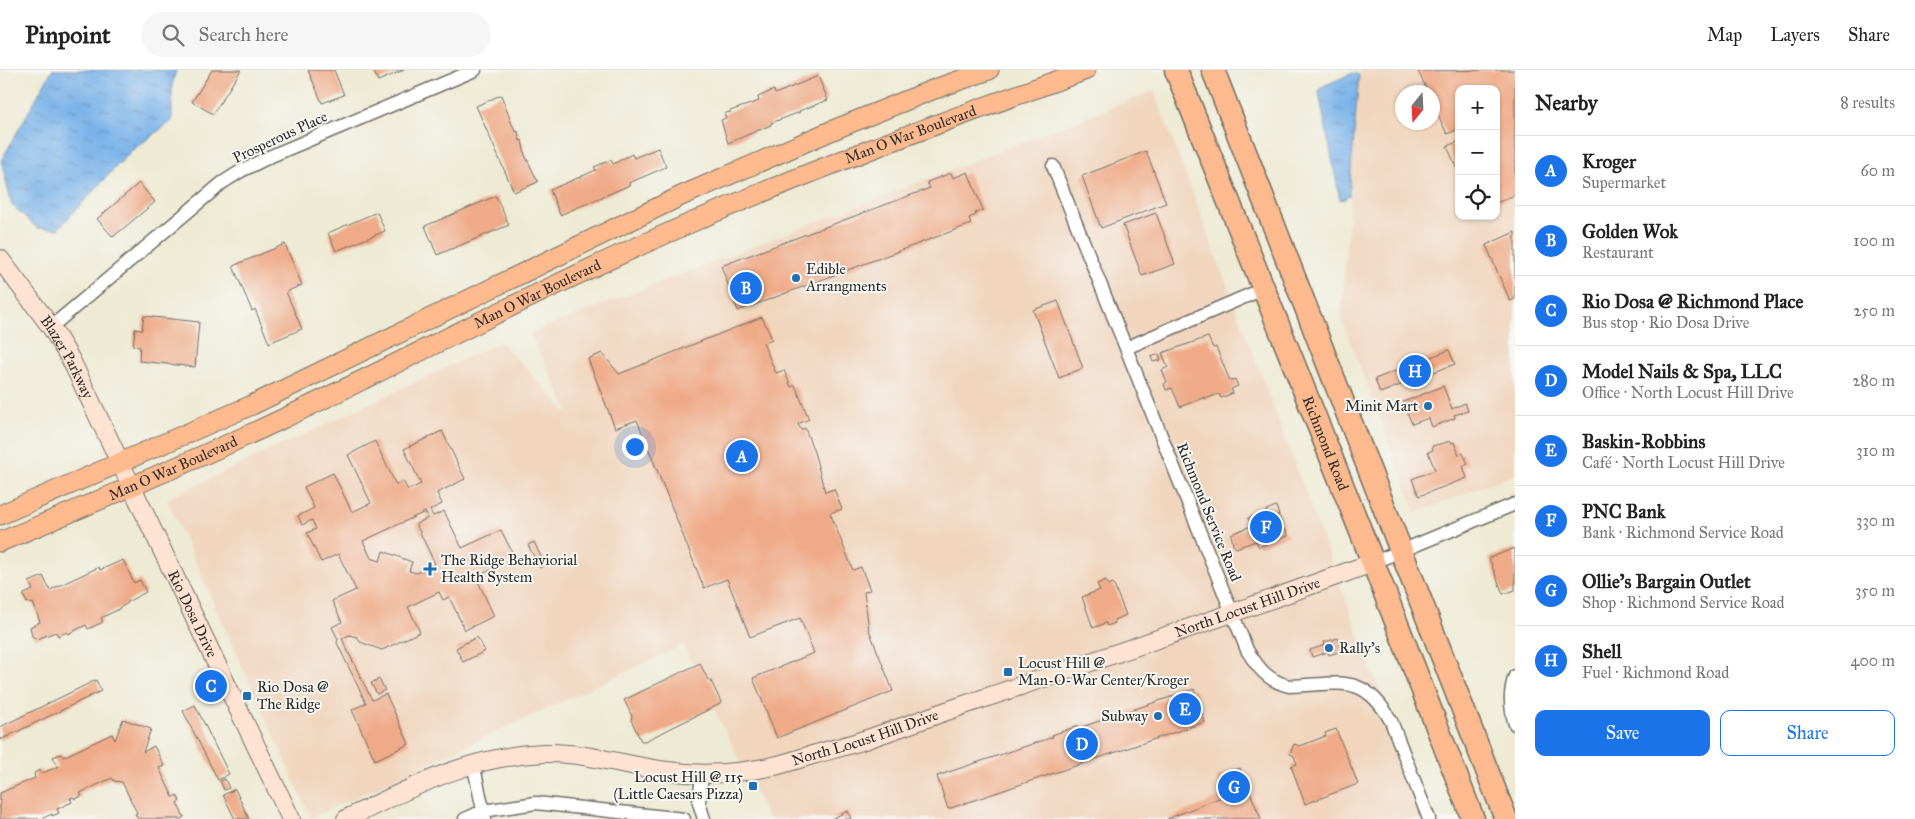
<!DOCTYPE html>
<html lang="en">
<head>
<meta charset="utf-8">
<style>
	body { margin:0; font-family:"IM FELL Great Primer",serif; background:#f6f6f6; color:#222 }
	.controls { position:absolute; right:15px; top:15px; display:grid; overflow:hidden; border-radius:10px; box-shadow:0 1px 4px #0004 }
	.controls button { width:45px; height:45px; display:grid; place-items:center; padding:0; border:0; border-bottom:1px solid #e0e0e0; background:#fff; color:#222; font:25px sans-serif }
	.compass { position:absolute; left:1395px; top:15px; width:45px; height:45px; border-radius:50%; background:#fff; box-shadow:0 1px 4px #0004; rotate:198deg }
	.you { position:absolute; left:634px; top:376px; width:18px; height:18px; margin:-12px; border:4px solid #fff; border-radius:50%; background:#1a73e8; box-shadow:0 0 0 8px #1a73e833 }
	.badge { display:grid; place-items:center; width:32px; height:32px; border-radius:50%; background:#1a73e8; color:#fff; font-size:16px; font-weight:700 }
	.pin { position:absolute; translate:-50% -50%; border:2px solid #fff; box-shadow:0 1px 5px #0006 }
	.list { margin:0; padding:0; list-style:none }
	h2 { display:flex; justify-content:space-between; align-items:center; height:65px; margin:0; padding:0 20px; font-size:21px }
	h2 small { font-size:16px; font-weight:400; color:#767676 }
	.list li { display:grid; grid-template-columns:32px 1fr auto; gap:15px; align-items:center; box-sizing:border-box; height:70px; padding:0 20px; border-top:1px solid #e0e0e0 }
	.list b { display:block; font-size:19px; white-space:nowrap }
	.list p { margin:0; font-size:16px; white-space:nowrap; color:#767676 }
	.list em { font-size:16px; font-style:normal; color:#767676 }
	.actions { display:flex; gap:10px; padding:15px 20px }
	.actions a { flex:1; padding:11px 0; border:1px solid #1a73e8; border-radius:10px; text-align:center; font-size:18px; color:#1a73e8 }
	.actions .main { background:#1a73e8; color:#fff }
	.icon { flex:none; width:28px; height:28px; fill:none; stroke:currentColor; stroke-width:2; stroke-linecap:round; stroke-linejoin:round }
	.map { position:relative; flex:none; width:1515px; height:749px; overflow:hidden }
	header { display:flex; align-items:center; gap:30px; box-sizing:border-box; height:70px; padding:0 25px; background:#fff; border-bottom:1px solid #e0e0e0 }
	header strong { font-size:24px }
	nav { display:flex; gap:28px; margin-inline-start:auto; font-size:18px }
	.search { width:350px; height:45px; background:#f6f6f6; display:flex; align-items:center; gap:12px; box-sizing:border-box; padding:0 18px; border-radius:28px; color:#767676; font-size:19px }
	main { display:flex }
	aside { flex:1; background:#fff }
	.map>svg:first-child { display:block }
	.built { fill:#f1d5bd; fill-rule:evenodd }
	.water { fill:url(#water-ripples); stroke:#526e8a }
	.building { fill:#efaa87; fill-rule:evenodd }
	.lines { fill:none; stroke-linecap:round; stroke-linejoin:round }
	.street-casing { stroke:#6f6e66; stroke-width:15 }
	.secondary-casing { stroke:#6f6e66; stroke-width:20 }
	.primary-casing { stroke:#6f6e66; stroke-width:21 }
	.highway-casing { stroke:#6f6e66; stroke-width:25 }
	.street { stroke:#fff; stroke-width:12 }
	.secondary { stroke:#fee3d2; stroke-width:18 }
	.primary { stroke:#fcba8e; stroke-width:19 }
	.highway { stroke:#fcba8e; stroke-width:22 }
	.poi-dot { fill:#1f6fb2; stroke:#f6f6f2; stroke-width:2 }
	.labels { text-anchor:middle; dominant-baseline:central; stroke-width:4; stroke-linejoin:round; paint-order:stroke }
	.street-label { font-size:15px; fill:#2b2b2b; stroke:#f6f6f2 }
	.poi-label { font-size:15px; fill:#2b2b2b; stroke:#f6f6f2; text-anchor:start }
</style>
</head>
<body>
<header>
<strong>Pinpoint</strong>
<div class="search"><svg class="icon" aria-label="search" viewBox="0 0 24 24"><circle cx="10" cy="10" r="6"/><path d="M15 15l6 6"/></svg>Search here</div>
<nav><a>Map</a><a>Layers</a><a>Share</a></nav>
</header>
<main>
<div class="map">
<svg width="1515" height="749" viewBox="0 0 1515 749">
	<defs>
		<pattern id="water-ripples" width="26" height="14" patternUnits="userSpaceOnUse" patternTransform="scale(1.25)"><rect width="26" height="14" fill="#79b2e9"/><path d="M2 4q2-2 4 0t4 0M15 11q2-2 4 0t4 0" fill="none" stroke="#6391bd"/></pattern>
	</defs>
	<rect width="100%" height="100%" fill="#f6f6f2"/>
	<filter id="ink" filterUnits="userSpaceOnUse"><feTurbulence type="fractalNoise" baseFrequency=".02" numOctaves="2"/><feDisplacementMap in="SourceGraphic" scale="10" xChannelSelector="R" yChannelSelector="G"/><feConvolveMatrix kernelMatrix="1 2 1 2 8 2 1 2 1" color-interpolation-filters="sRGB"/></filter>
	<filter id="wash" filterUnits="userSpaceOnUse"><feTurbulence type="fractalNoise" baseFrequency=".0096" numOctaves="4" result="noise"/><feDisplacementMap in="SourceGraphic" scale="20" xChannelSelector="R" yChannelSelector="G"/><feGaussianBlur stdDeviation="1.12" result="paint"/><feColorMatrix in="noise" values="0 0 0 0 0 0 0 0 0 0 0 0 0 0 0 0 0 1.4 0 .05"/><feComposite in="paint" operator="in"/></filter>
	<g filter="url(#wash)">
		<rect width="100%" height="100%" fill="#eeead3"/>
		<!-- built -->
		<path class="built" d="M1360 0H1515V404L1416 443 1341 248ZM1459 19H1496V146H1459ZM1402 22H1432V52H1402Z
			M1154 21 1428 749H768L683 575 311 748 167 429 501 272 571 347 530 263Z"/>
		<!-- water -->
		<path class="water" d="M52 0H176L172 15V51L131 81 58 159 37 158 12 135 1 91Z
			M1353 3 1359 5 1349 126H1346L1345 129 1340 130 1319 23 1321 17Z"/>
		<g id="blocks">
			<!-- building -->
			<path class="building" d="M212 0H241L213 44 192 32Z
				M308 0H334L344 25 322 33Z
				M373 0H404L378 11Z
				M1515 0V125L1496 133V19H1459V59L1447 64 1432 32V22H1428L1418 1Z
				M818 6 828 30 799 41 800 42 771 53V55L728 73 721 50 726 48 724 44 729 42 730 43V41L759 31 758 27 774 20 775 24Z
				M501 25 512 54 516 62 518 61 520 71 522 70 525 85 538 112 514 122 476 36Z
				M1459 71V104L1447 76Z
				M658 78 666 97 629 113 630 115 560 145 550 120 596 100 594 97 611 90 613 94 632 84 634 88Z
				M1146 81 1166 133 1101 158 1082 106Z
				M968 102 983 140 975 143 976 145 969 148 971 154 738 241 721 196 930 118 927 112 951 103 953 108Z
				M139 113 155 132 113 167 97 149Z
				M496 126 509 155 437 185 425 156Z
				M377 142 385 161 336 181 328 163Z
				M1156 143 1175 194 1142 206 1123 155Z
				M1515 162V229L1510 231 1486 175Z
				M285 174 302 215 286 222 302 259 269 273 255 239 252 241 233 196Z
				M1058 231 1083 298 1059 308 1033 240Z
				M144 246 199 252 195 297 139 291 140 277 133 276 135 259 142 260Z
				M762 247 772 269 763 273 776 303 784 300 791 317 795 315 809 349 798 354 801 360 805 358 814 382 825 422 834 419 842 439 830 443 853 500 861 497 870 520 864 522 869 560 893 621 777 668 753 608 814 583 800 548 750 567 727 509 704 518 637 350 615 358 588 289 602 283 619 304Z
				M1208 267 1213 278 1216 277 1230 311 1235 309 1238 316 1231 319 1233 323 1221 328 1219 324 1205 329V327L1180 337 1172 318 1166 320 1164 314 1167 312 1162 300 1168 297 1162 283Z
				M1449 280 1455 294 1380 323 1375 309Z
				M1159 284 1161 290 1153 292 1151 287Z
				M1443 316 1452 339 1465 333 1468 341 1454 345 1455 348 1432 357 1429 348 1412 354 1403 332Z
				M442 361 465 409 437 423 442 434 430 440 433 446 444 441 462 478 501 460 515 488 476 507 494 546 465 560 449 527 443 530 439 522 408 537 420 562 382 580 360 572 357 567 349 565 342 569 372 630 386 624 409 674 375 690 352 640 366 633 337 573 338 569 332 557 342 552 332 531 356 520 338 484 321 492 307 463 316 459 312 450 302 455 298 446 314 438 304 417 333 403 352 442 371 433 348 385 375 371 396 415 403 411 408 420 421 414 404 379ZM425 442 428 448 416 454 435 494 417 503 409 501 412 492 383 481 380 491 371 488 363 471Z
				M1451 371V373L1454 372 1459 385 1463 383 1468 394 1463 396 1467 408 1419 426 1412 409 1435 400 1428 382 1433 380 1432 376Z
				M1276 436 1279 445H1277L1280 448 1283 459H1285L1288 466 1269 472V473L1259 477 1256 471 1236 478 1233 475 1231 464 1251 456 1248 448 1267 442 1266 440Z
				M534 472 545 495 540 498 528 475Z
				M1515 478V520L1503 524 1489 488Z
				M123 490 134 513 140 510 146 522 127 532 128 533 119 538V539L101 548 103 552 88 559 86 555 68 564 67 562 58 566 56 562 37 569 32 566 30 557 40 552 33 533 30 534 28 532 27 533 24 527V524L33 520 29 512 43 506 50 520 99 497 100 500Z
				M1106 510 1108 515 1113 513 1126 545 1114 550 1115 553 1107 556 1106 553 1093 558 1082 527 1100 520 1097 514Z
				M477 567 485 581 463 592 456 578Z
				M1338 568 1342 581 1329 585 1328 582 1312 587 1310 580 1325 575 1324 572Z
				M700 593 708 610 711 611 721 632 720 634 645 671H641L631 650 632 646 624 630Z
				M379 609 385 620 377 624 371 613Z
				M96 610 101 621 0 670V657Z
				M1194 619 1205 652 948 739 937 706 1053 667 1052 665 1078 656 1079 658Z
				M195 635 229 704 218 710 183 641Z
				M123 649 151 659 143 682 154 676 164 696 159 698 173 727 177 725 180 731 177 733 184 747 181 749H138L135 744 137 743 122 712 114 711 112 708 80 723 82 726 75 729 74 727 70 728 72 732 57 739 59 743 52 746V744L41 749H0V723L35 708 34 703 40 700 42 703 58 697 53 687 61 684 63 687 112 664 115 670Z
				M1336 659 1358 714 1305 734 1291 696 1297 694 1294 686 1290 684 1294 674 1300 676 1326 666 1325 663Z
				M1240 698 1261 749H1167L1224 726 1216 707Z
				M225 709 229 718 224 720 220 711Z
				M235 719 249 749H235L223 725Z
				M848 741 851 749H831Z"/>
		</g>
	</g>
	<g filter="url(#ink)">
		<use href="#blocks" fill-opacity="0" stroke="#6f6e66" stroke-width="1"/>
		<g class="lines">
			<defs>
				<path id="street" d="M1053 96 1247 580C1258 598 1268 611 1289 616 1338 615 1363 601 1391 651L1429 749
					M51 257 222 113 241 101 271 86 475 0
					M1126 278 1263 219
					M1372 493 1515 434
					M1515 606C1509 622 1510 638 1515 654
					M473 693 485 749
					M702 704 699 733 704 749
					M465 749 483 741 536 733 684 749"/>
				<g id="secondary">
					<path id="s1" d="M0 189 51 257 71 290 291 749"/>
					<path id="s2" d="M346 749C413 717 468 686 544 683 586 682 626 696 667 701 702 706 734 704 769 697 785 694 800 688 816 684 833 679 850 675 867 669 900 658 932 646 964 635 1101 589 1237 542 1372 493"/>
				</g>
				<g id="primary">
					<path d="M0 445 252 335 681 126 833 60 932 20 989 0"/>
					<path id="s3" d="M0 472C93 433 187 394 278 351 406 290 530 224 659 167 798 104 942 52 1086 0"/>
				</g>
				<g id="highway">
					<path id="s4" d="M1176 0 1363 467 1473 749"/>
					<path d="M1213 0 1506 749"/>
				</g>
			</defs>
			<!-- street casing -->
			<use href="#street" class="street-casing"/>
			<!-- secondary casing -->
			<use href="#secondary" class="secondary-casing"/>
			<!-- primary casing -->
			<use href="#primary" class="primary-casing"/>
			<!-- highway casing -->
			<use href="#highway" class="highway-casing"/>
			<!-- street -->
			<use href="#street" class="street"/>
			<!-- secondary -->
			<use href="#secondary" class="secondary"/>
			<!-- primary -->
			<use href="#primary" class="primary"/>
			<!-- highway -->
			<use href="#highway" class="highway"/>
		</g>
	</g>
	<!-- markers -->
	<g class="poi-dot">
		<circle cx="796" cy="208" r="5"/>
		<circle cx="1428" cy="336" r="5"/>
		<path d="M427.5 491.5h5v5h5v5h-5v5h-5v-5h-5v-5h5z"/>
		<circle cx="1329" cy="578" r="5"/>
		<rect x="1003" y="597" width="10" height="10" rx="2.5"/>
		<rect x="242" y="621" width="10" height="10" rx="2.5"/>
		<circle cx="1158" cy="646" r="5"/>
		<rect x="748" y="711" width="10" height="10" rx="2.5"/>
	</g>
	<g class="labels">
		<!-- street labels -->
		<g class="street-label">
			<text stroke="none"><textPath href="#s3" startOffset="998">Man O War Boulevard</textPath></text>
			<text transform="translate(280 67) rotate(-25)">Prosperous Place</text>
			<text stroke="none"><textPath href="#s3" startOffset="592">Man O War Boulevard</textPath></text>
			<text stroke="none"><textPath href="#s1" startOffset="119">Blazer Parkway</textPath></text>
			<text stroke="none"><textPath href="#s4" startOffset="402">Richmond Road</textPath></text>
			<text stroke="none"><textPath href="#s3" startOffset="188">Man O War Boulevard</textPath></text>
			<text transform="translate(1209 442) rotate(68)">Richmond Service Road</text>
			<text stroke="none"><textPath href="#s2" startOffset="942">North Locust Hill Drive</textPath></text>
			<text stroke="none"><textPath href="#s1" startOffset="405">Rio Dosa Drive</textPath></text>
			<text stroke="none"><textPath href="#s2" startOffset="538">North Locust Hill Drive</textPath></text>
		</g>
		<!-- poi labels -->
		<g class="poi-label">
			<text x="806" y="199">Edible<tspan x="806" dy="17">Arrangments</tspan></text>
			<text x="1418" y="336" text-anchor="end">Minit Mart</text>
			<text x="441" y="490">The Ridge Behaviorial<tspan x="441" dy="17">Health System</tspan></text>
			<text x="1339" y="578">Rally's</text>
			<text x="1018" y="593">Locust Hill @<tspan x="1018" dy="17">Man-O-War Center/Kroger</tspan></text>
			<text x="257" y="617">Rio Dosa @<tspan x="257" dy="17">The Ridge</tspan></text>
			<text x="1148" y="646" text-anchor="end">Subway</text>
			<text x="743" y="707" text-anchor="end">Locust Hill @ 115<tspan x="743" dy="17">(Little Caesars Pizza)</tspan></text>
		</g>
	</g>
</svg>
<div class="controls">
<button>+</button>
<button>−</button>
<button><svg class="icon" aria-label="locate" viewBox="0 0 24 24"><circle cx="12" cy="12" r="6"/><path d="M12 2v4M12 18v4M2 12h4M18 12h4"/></svg></button>
</div>
<svg class="compass" viewBox="-18 -18 36 36"><path d="M0-13l5 13h-10z" fill="#e53935"/><path d="M0 13l5-13h-10z" fill="#767676"/></svg>
<div class="you"></div>
<div class="pin badge" style="left:742px;top:386px">A</div>
<div class="pin badge" style="left:746px;top:218px">B</div>
<div class="pin badge" style="left:211px;top:616px">C</div>
<div class="pin badge" style="left:1082px;top:674px">D</div>
<div class="pin badge" style="left:1185px;top:639px">E</div>
<div class="pin badge" style="left:1266px;top:457px">F</div>
<div class="pin badge" style="left:1234px;top:717px">G</div>
<div class="pin badge" style="left:1415px;top:301px">H</div>
</div>
<aside>
<h2>Nearby<small>8 results</small></h2>
<ul class="list">
<li><span class="badge">A</span><div><b>Kroger</b><p>Supermarket</p></div><em>60 m</em></li>
<li><span class="badge">B</span><div><b>Golden Wok</b><p>Restaurant</p></div><em>100 m</em></li>
<li><span class="badge">C</span><div><b>Rio Dosa @ Richmond Place</b><p>Bus stop · Rio Dosa Drive</p></div><em>250 m</em></li>
<li><span class="badge">D</span><div><b>Model Nails &amp; Spa, LLC</b><p>Office · North Locust Hill Drive</p></div><em>280 m</em></li>
<li><span class="badge">E</span><div><b>Baskin-Robbins</b><p>Café · North Locust Hill Drive</p></div><em>310 m</em></li>
<li><span class="badge">F</span><div><b>PNC Bank</b><p>Bank · Richmond Service Road</p></div><em>330 m</em></li>
<li><span class="badge">G</span><div><b>Ollie's Bargain Outlet</b><p>Shop · Richmond Service Road</p></div><em>350 m</em></li>
<li><span class="badge">H</span><div><b>Shell</b><p>Fuel · Richmond Road</p></div><em>400 m</em></li>
</ul>
<div class="actions"><a class="main">Save</a><a>Share</a></div>
</aside>
</main>
</body>
</html>
